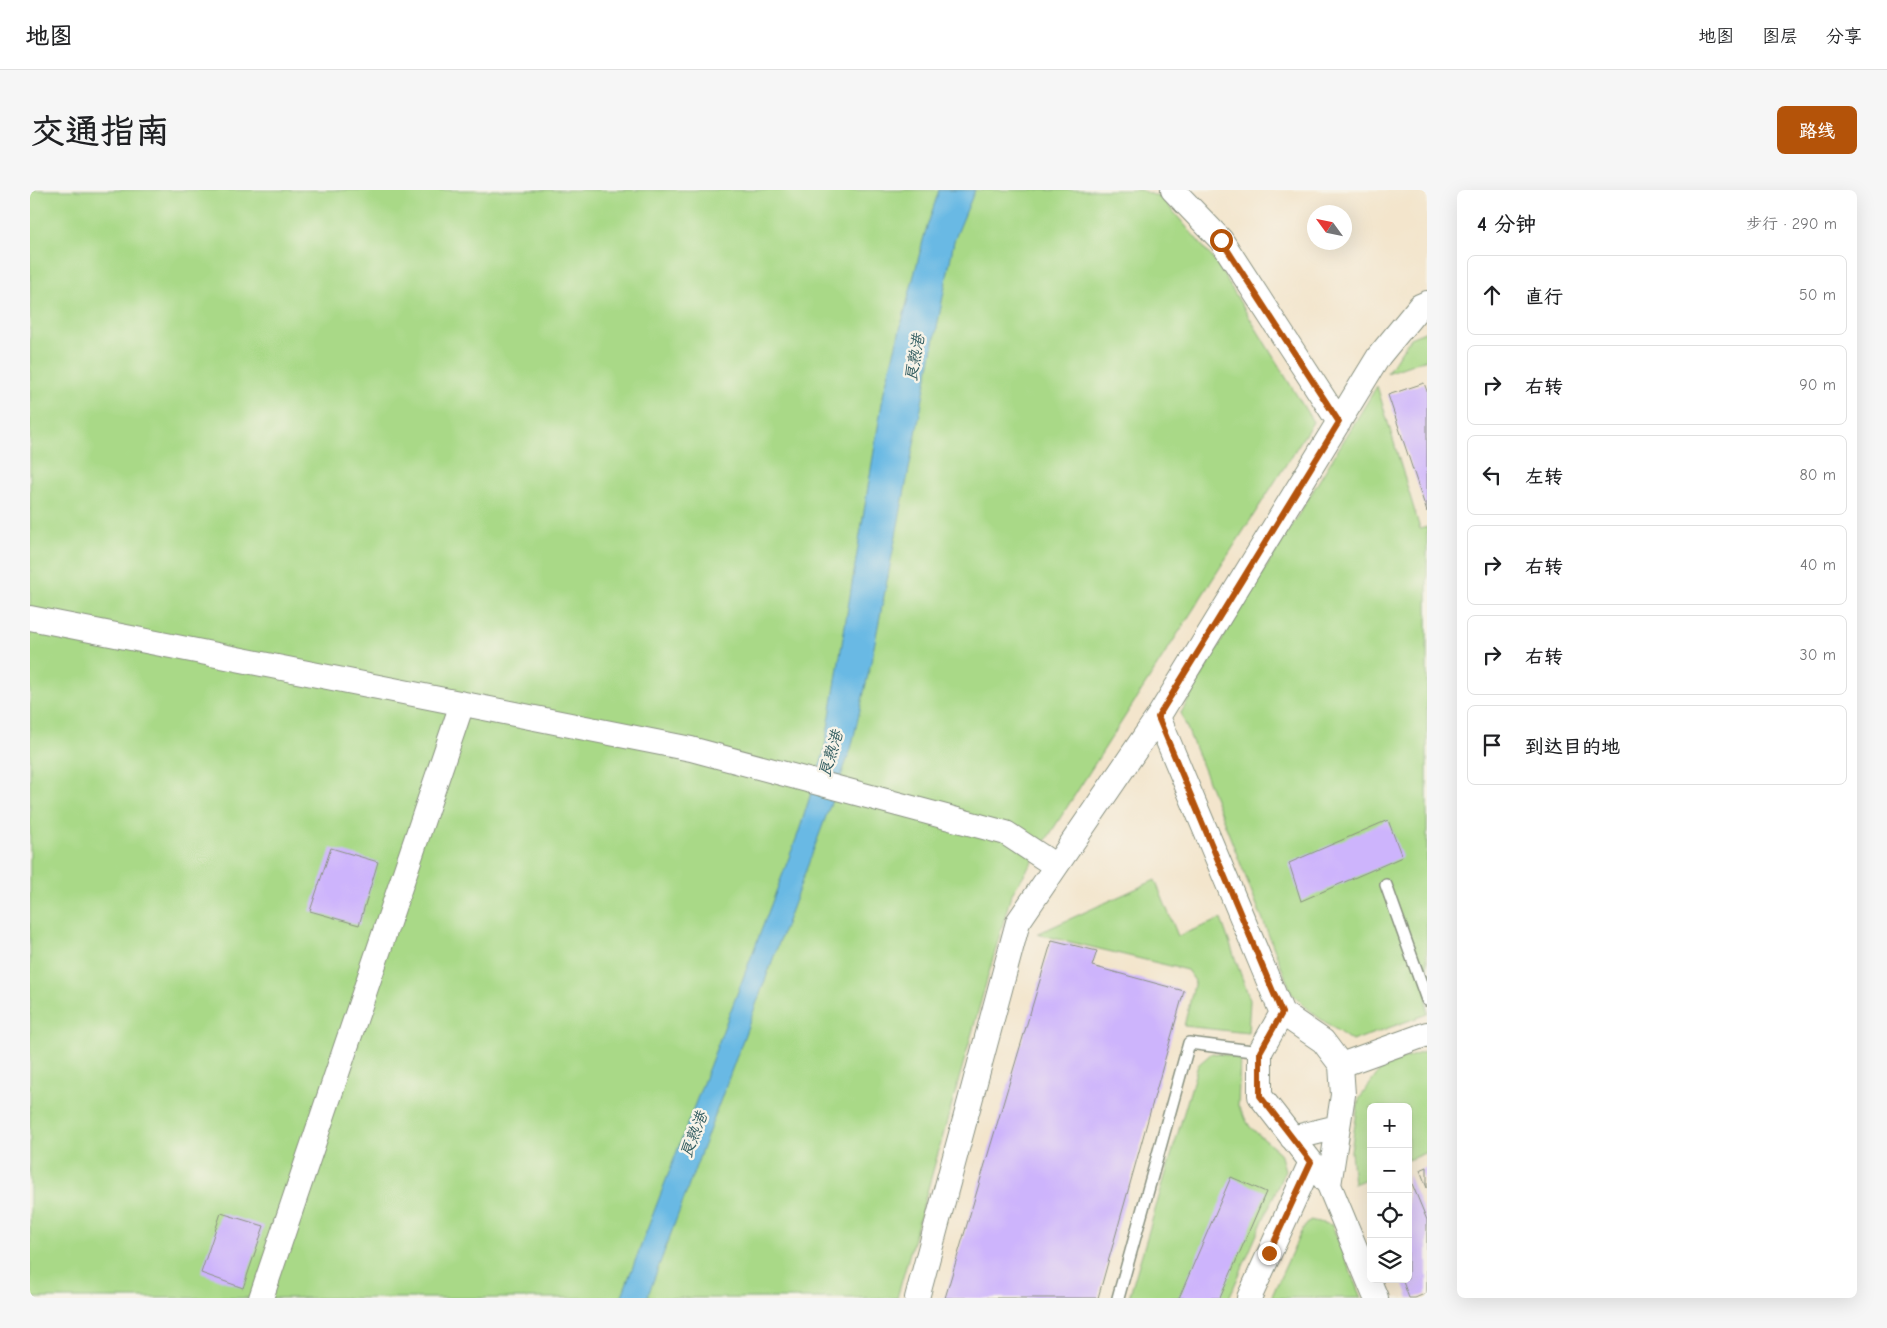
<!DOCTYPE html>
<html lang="zh">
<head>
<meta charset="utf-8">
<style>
	body { margin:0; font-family:"Comic Neue","LXGW WenKai TC",sans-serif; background:#f6f6f6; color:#202124 }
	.controls { position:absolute; right:15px; bottom:15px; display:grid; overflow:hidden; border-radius:8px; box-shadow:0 5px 20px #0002 }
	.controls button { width:45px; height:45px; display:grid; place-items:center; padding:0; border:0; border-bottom:1px solid #e0e0e0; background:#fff; color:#202124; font:25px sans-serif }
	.compass { position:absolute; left:1277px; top:15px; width:45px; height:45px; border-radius:50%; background:#fff; box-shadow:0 5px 20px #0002; rotate:303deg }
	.stop { position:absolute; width:15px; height:15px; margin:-11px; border:4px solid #b45309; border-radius:50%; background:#fff }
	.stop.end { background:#b45309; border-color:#fff; box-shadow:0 1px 5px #0008 }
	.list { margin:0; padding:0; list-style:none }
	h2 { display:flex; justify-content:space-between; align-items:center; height:65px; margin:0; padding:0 20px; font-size:21px }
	h2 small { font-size:16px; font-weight:400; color:#757577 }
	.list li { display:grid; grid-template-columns:32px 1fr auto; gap:15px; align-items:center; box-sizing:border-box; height:80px; margin:0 10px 10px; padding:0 10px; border:1px solid #e0e0e0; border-radius:8px }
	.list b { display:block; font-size:19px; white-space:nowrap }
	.list em { font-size:16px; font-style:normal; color:#757577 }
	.icon { flex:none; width:28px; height:28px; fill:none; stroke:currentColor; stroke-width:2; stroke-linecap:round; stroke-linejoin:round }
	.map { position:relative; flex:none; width:1397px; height:1108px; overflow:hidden; border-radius:8px }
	header { display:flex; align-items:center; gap:30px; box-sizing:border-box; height:70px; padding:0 25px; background:#fff; border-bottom:1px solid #e0e0e0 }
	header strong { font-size:24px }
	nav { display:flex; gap:28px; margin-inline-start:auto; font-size:18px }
	.intro { display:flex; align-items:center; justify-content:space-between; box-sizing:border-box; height:120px; padding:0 30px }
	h1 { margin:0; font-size:35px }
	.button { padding:12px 22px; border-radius:8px; background:#b45309; color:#fff; font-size:18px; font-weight:700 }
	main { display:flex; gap:30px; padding:0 30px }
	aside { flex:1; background:#fff; border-radius:8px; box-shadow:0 5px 20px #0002 }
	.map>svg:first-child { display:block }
	.green { fill:#a9d987; stroke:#648b5e }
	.water { fill:#69b9e4; stroke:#447b8c }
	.building { fill:#cdb4fc }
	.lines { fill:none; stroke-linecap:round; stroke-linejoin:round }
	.service-casing { stroke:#899180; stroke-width:14 }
	.minor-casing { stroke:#899180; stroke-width:26 }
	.service { stroke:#fff; stroke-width:11 }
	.minor { stroke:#fff; stroke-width:24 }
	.route { stroke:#b45309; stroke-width:6 }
	.labels { text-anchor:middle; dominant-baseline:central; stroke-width:5; stroke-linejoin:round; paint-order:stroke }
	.water-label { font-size:16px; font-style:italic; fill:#325c60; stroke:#f7f3e8 }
</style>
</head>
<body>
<header>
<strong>地图</strong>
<nav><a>地图</a><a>图层</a><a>分享</a></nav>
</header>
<div class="intro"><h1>交通指南</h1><a class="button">路线</a></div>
<main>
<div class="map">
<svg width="1397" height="1108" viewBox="0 0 1397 1108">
	<rect width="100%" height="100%" fill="#f7f3e8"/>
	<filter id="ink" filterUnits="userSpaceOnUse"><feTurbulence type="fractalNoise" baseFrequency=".02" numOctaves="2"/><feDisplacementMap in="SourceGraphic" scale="10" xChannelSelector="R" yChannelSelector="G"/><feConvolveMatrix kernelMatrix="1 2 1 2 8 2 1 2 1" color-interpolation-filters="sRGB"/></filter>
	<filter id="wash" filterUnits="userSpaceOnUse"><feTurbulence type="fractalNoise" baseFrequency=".0096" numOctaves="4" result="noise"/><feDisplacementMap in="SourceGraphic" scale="20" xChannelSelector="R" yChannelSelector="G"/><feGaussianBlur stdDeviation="1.12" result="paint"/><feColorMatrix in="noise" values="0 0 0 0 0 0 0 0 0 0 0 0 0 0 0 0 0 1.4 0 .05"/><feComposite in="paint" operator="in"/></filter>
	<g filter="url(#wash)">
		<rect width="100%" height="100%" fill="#f3e5cc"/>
		<!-- green -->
		<path class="green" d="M0 0H1110L1132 8 1185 71 1283 232 981 705 867 1108H0Z
			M1397 141V169L1357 183 1380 148Z
			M1347 196 1390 339 1397 337V824L1322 851 1285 825 1262 804 1151 523 1195 445Z
			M1125 690 1148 746 1191 729 1220 810 1218 843 1154 836 1165 791 1157 780 1007 744Z
			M1397 861V962L1378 970V917H1341V987L1324 994 1321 961 1329 909 1354 875Z
			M1182 863 1210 867 1208 916 1220 937 1250 963 1255 980 1199 1108H1099L1168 875Z
			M1280 1030 1302 1035 1331 1108H1241L1271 1042Z"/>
		<!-- water -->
		<path class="water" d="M909 0H945L924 51 841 472 821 559 617 1108H591L768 644 794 562 854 201 895 43Z"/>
		<g id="blocks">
			<!-- building -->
			<path class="building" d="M1394 193 1397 201V322L1358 205Z
				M1358 630 1372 667 1271 711 1259 673Z
				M301 658 348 672 329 735 280 721Z
				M1022 750 1067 761 1062 776 1154 801 1068 1108H915Z
				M1397 977V998L1390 980Z
				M1378 984 1397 1030V1103L1385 1108H1379L1372 1089H1378Z
				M1201 987 1236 1002 1190 1108H1149Z
				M191 1023 234 1036 213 1098 171 1083Z"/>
		</g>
	</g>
	<g filter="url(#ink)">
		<use href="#blocks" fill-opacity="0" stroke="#899180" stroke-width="1"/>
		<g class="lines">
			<defs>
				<path id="service" d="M1356 695 1397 810
					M1088 1108 1159 853 1230 862"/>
				<path id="minor" d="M1143 0 1191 50 1309 232
					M0 428 661 559 976 643 1026 676
					M1128 527 1252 823 1293 851 1311 875 1313 905 1299 995 1346 1108
					M1252 823 1230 862V906L1299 995
					M1311 875 1397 844
					M1262 948 1308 937
					M231 1108 432 514
					M887 1108 988 732 1128 527 1349 166 1390 116 1397 113
					M1219 1108 1281 972"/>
			</defs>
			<!-- service casing -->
			<use href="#service" class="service-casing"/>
			<!-- minor casing -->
			<use href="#minor" class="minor-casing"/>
			<!-- service -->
			<use href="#service" class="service"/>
			<!-- minor -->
			<use href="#minor" class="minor"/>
		</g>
	</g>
	<g class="lines" filter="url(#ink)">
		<!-- route -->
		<path class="route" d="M1191 50 1309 232 1128 527 1252 823 1230 862V906L1281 972 1239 1063"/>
	</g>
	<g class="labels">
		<!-- water labels -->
		<g class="water-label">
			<text transform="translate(885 168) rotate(-80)">良熟港</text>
			<text transform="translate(801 564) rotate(-73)">良熟港</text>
			<text transform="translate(664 945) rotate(-69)">良熟港</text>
		</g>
	</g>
</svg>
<div class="controls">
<button>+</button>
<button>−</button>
<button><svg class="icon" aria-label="locate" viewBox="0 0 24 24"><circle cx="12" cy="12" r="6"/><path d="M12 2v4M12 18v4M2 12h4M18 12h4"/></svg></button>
<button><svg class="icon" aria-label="layers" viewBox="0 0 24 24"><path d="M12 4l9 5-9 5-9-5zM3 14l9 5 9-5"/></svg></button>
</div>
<svg class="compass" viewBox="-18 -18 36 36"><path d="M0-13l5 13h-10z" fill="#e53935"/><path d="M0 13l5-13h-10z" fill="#757577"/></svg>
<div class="stop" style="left:1191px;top:50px"></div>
<div class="stop end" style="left:1239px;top:1063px"></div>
</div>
<aside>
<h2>4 分钟<small>步行 · 290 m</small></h2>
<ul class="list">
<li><svg class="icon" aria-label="ahead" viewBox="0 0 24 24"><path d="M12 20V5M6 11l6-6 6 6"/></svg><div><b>直行</b></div><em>50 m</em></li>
<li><svg class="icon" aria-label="right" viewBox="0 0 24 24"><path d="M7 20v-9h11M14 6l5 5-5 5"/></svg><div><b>右转</b></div><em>90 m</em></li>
<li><svg class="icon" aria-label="left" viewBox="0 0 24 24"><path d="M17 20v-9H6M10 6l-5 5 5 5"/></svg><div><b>左转</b></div><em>80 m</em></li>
<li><svg class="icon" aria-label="right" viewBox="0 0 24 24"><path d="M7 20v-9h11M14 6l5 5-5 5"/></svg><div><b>右转</b></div><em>40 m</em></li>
<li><svg class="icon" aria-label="right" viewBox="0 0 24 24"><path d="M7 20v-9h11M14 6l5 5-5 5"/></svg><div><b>右转</b></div><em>30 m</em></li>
<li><svg class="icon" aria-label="arrive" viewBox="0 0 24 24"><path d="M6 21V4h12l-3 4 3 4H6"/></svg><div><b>到达目的地</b></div></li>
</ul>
</aside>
</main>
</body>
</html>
